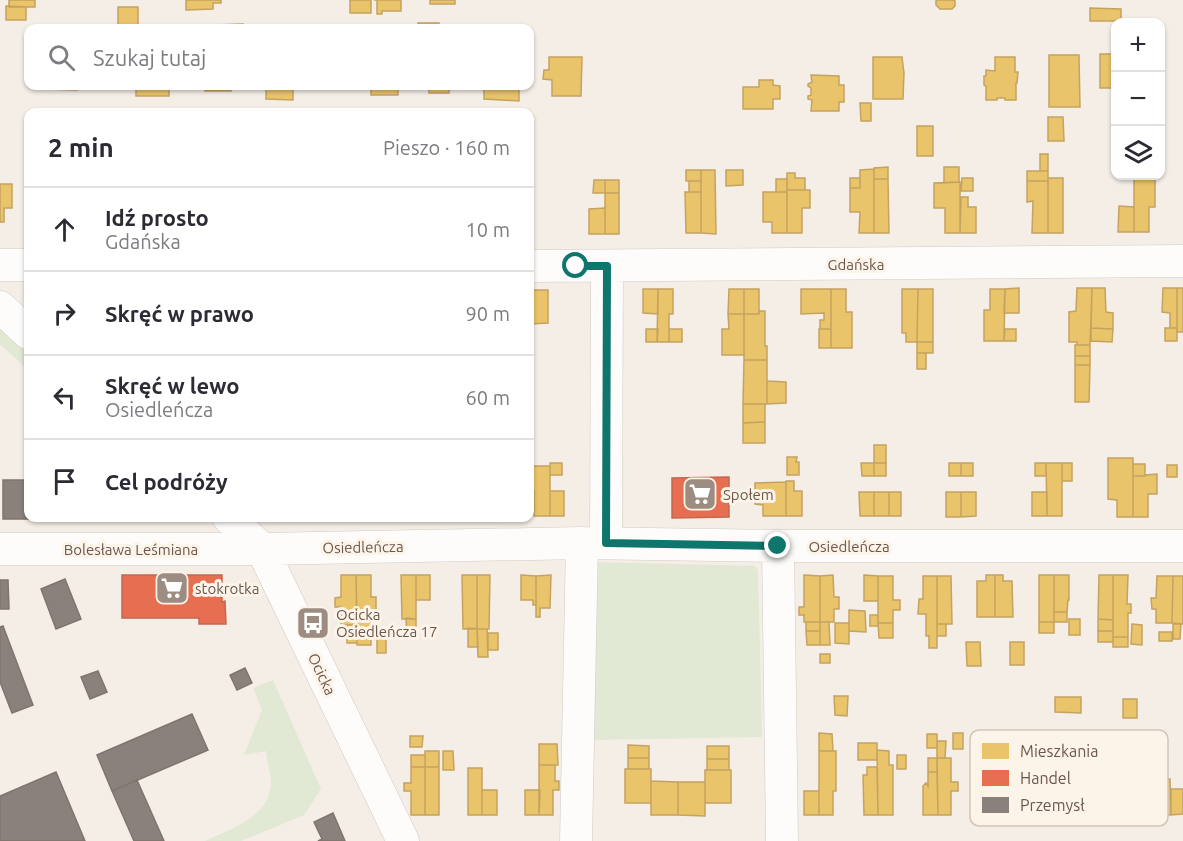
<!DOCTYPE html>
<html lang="pl">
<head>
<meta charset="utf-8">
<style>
	body { margin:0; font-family:Ubuntu,sans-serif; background:#f7f7f7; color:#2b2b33 }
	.controls { position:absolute; right:18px; top:18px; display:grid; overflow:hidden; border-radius:12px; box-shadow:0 2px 4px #0004 }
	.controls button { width:54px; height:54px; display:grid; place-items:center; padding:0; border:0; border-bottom:2px solid #e1e1e2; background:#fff; color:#2b2b33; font:30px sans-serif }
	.stop { position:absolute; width:18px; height:18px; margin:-14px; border:4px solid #0f766e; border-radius:50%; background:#fff }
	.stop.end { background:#0f766e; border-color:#fff; box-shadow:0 2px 6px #0008 }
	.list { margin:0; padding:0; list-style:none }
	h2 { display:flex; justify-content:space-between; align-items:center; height:78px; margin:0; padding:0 24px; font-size:26px }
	h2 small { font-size:20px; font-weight:400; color:#7c7c81 }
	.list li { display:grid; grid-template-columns:39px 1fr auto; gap:18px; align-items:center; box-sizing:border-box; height:84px; padding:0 24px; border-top:2px solid #e1e1e2 }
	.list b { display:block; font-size:22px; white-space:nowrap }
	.list p { margin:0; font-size:20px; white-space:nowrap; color:#7c7c81 }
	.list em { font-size:20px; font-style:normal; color:#7c7c81 }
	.icon { flex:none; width:33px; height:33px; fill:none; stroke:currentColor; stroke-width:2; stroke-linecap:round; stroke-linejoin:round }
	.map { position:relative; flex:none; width:1183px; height:841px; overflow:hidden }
	.search { position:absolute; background:#fff; box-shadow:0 2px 4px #0004; left:24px; top:24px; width:510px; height:66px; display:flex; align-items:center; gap:15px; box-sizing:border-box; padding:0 21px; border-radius:12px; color:#7c7c81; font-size:22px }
	.panel { position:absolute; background:#fff; box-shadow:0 2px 4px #0004; left:24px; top:108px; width:510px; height:414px; border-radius:12px }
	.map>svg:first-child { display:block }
	.green { fill:#e1e8d3 }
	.homes { fill:#e9c46a; stroke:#c4a361; stroke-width:1.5 }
	.shops { fill:#e76f51; stroke:#c26850; stroke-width:1.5 }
	.industry { fill:#8a817c; stroke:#81746e; stroke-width:1.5 }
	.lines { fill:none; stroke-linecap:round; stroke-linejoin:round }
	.minor-casing { stroke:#d1cac3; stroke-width:33 }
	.minor { stroke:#fdfcfb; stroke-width:32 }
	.route { stroke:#0f766e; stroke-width:8 }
	.labels { text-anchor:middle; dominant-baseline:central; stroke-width:6; stroke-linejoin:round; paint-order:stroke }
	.street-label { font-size:15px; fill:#6d574c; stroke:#fcf4e8 }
	.poi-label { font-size:15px; fill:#6d574c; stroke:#fcf4e8; text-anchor:start }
	.key { fill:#fcf4e8; stroke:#d1c5b9; stroke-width:1.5 }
	.key-label { font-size:16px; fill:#6d574c }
</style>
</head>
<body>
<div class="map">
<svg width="1183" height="841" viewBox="0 0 1183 841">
	<rect width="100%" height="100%" fill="#f4eee7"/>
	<!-- green -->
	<path class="green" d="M0 322 28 347V370L0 344Z
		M590 562 754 566 758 570 762 737 592 740Z
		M273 680 321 789 304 815 241 841H205C230 829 268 818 271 785 271 774 267 762 266 751L244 755 262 710 253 688Z"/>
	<!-- homes -->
	<path class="homes" d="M9 0H35V7H9Z
		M186 0H221V3H213V9L186 10Z
		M350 0H371V13H350Z
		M374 0H401V11H382V14H377V0Z
		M430 0H455V4H430Z
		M936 0H953L955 1V6L952 9H940L936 5Z
		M6 6 26 7V20H6Z
		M118 7H138V25H118Z
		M1090 8 1121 9V21H1090Z
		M418 23H439V28H418Z
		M243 24V28H215V25Z
		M1100 54H1116V88H1100Z
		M1049 55H1079L1080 107H1049Z
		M549 57H582L581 96H552V80L543 79 544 70H549Z
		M873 57H902L904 73 903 99H873Z
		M995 57H1015V72H1018L1017 83H1016V100H1005V98H997V100H986V86L984 85V76H986V70L995 71Z
		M811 75 839 76V85H844V102H839V111H811L812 100 808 99V96L811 95V88L808 86V84L812 82Z
		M759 80H773V85L780 86V99H773V109H743V87H759Z
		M40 86H80L77 90 43 89Z
		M136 86H169V96H136Z
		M204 86H231V91H205Z
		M266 86H293V100L266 99Z
		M371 86H398V95H371Z
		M429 86H449V93H429Z
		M484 86H519V101L484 99Z
		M860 103H871V121H861Z
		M1048 117H1063L1064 141H1048Z
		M917 126H933V156H917Z
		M1040 154H1048V171H1040Z
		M888 167V179H874V168Z
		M944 167H959V182L944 183Z
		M874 169V233H859L860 212H850V188H860V170Z
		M686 170H701V181H686Z
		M701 170H715L716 234 701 233Z
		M726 170H743V185L726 186Z
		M1027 171H1048V181H1027Z
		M787 173H795V178H805V190H787Z
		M1134 176H1155V207H1149V232H1134Z
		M850 178H860V188H850Z
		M962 178H973V191H961Z
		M1048 178H1063V233H1048Z
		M776 179H787V192H776Z
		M874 179H888L889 233H874Z
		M594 180H605V193H593Z
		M605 180H619V193H605Z
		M689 181H701V192H689Z
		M1027 181H1048V233H1032L1033 201 1027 202Z
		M960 182V233H945V208H934V183Z
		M0 184H12V208H4V222H0Z
		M787 190H810V208H802V233H787Z
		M685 192H701V233H686Z
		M763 192H787V233H772V222H763Z
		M605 193H619V234H605Z
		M961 197H968V207H976V233H960Z
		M1119 206 1134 207V232H1118Z
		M605 208V234H589V209Z
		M1019 288V313H1004L1005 289Z
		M1077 288H1092L1090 345H1077V342H1069V312L1076 311Z
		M1092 288H1105L1106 312 1113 313V329L1091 328Z
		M1163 288H1177V328H1170V313L1162 312Z
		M1177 288H1183V332H1177Z
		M643 289H658V314L643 313Z
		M658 289H673V314H669V342H657Z
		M729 289H744V314H728Z
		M744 289H759V314H744Z
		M801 289H831V329H820V320H824V313L801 314Z
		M831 289H846V312H852V348H831Z
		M902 289H918L917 342H906V333H902Z
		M918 289H933V342H917Z
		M990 289H1005L1004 341H984V310H990Z
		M530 290H548V323L530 324Z
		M759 311H765V346H767V360H744V314H759Z
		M728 314H744V355H722V329H729Z
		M1091 328 1113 329 1112 342 1091 341Z
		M1165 328H1177V341H1165Z
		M646 329H658L657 342H646Z
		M669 329H682V342H669Z
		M819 329H831V348H819Z
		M1005 329H1016V341H1004Z
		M917 342H933V353H917Z
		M1075 345H1090V356H1075Z
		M917 353H926V369H917Z
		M1075 356H1090V365H1075Z
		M744 360H767V404H743Z
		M1075 365H1090L1089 402H1075Z
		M767 381 786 382V403L767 404Z
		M743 404H765V422L743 423Z
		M765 422V443H743V423Z
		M874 445H886V463H874Z
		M787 457H797L796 462H799V475H787Z
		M1108 458H1133V517H1117V500L1108 499Z
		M550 463H562V475H550Z
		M861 463H874V476H862Z
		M874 463H886V476H874Z
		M949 463H961V476H949Z
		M961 463H973V476H961Z
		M1035 463H1046V476H1035Z
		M1046 463H1062V516H1047Z
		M1062 463H1072V481H1062Z
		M1133 464H1145V476H1133Z
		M1167 465H1177V477H1167Z
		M530 466H550V516H534V491H530Z
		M1157 474V494H1148V517H1133V476H1145V475Z
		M786 481H794V491H802V516H786Z
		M786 482V516H763V505L755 504V483Z
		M550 491H564V516H550Z
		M859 492H874V516H860Z
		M874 492H889V516H874Z
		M889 492H901V516H889Z
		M946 492H961V517H946Z
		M961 492H976V516L961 517Z
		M1032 492H1047V516H1032Z
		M341 575H356L357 625H341V607H335V598L341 597Z
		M356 575H371V597H376V621H371V633H357Z
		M401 575H416V619H402Z
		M416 575H430V600H416Z
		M462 575H477V629H463Z
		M477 575H490L489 629H477Z
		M521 575 536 576V605H533V600H521Z
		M551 575 550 608H540V617H536V576Z
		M804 575 820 576V622H804V615H799V607H804Z
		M833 575 834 597H839V609H834V622H820V576Z
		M864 575 878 576V601H864Z
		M986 575H995V617H977V581H986Z
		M995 575H1003V581H1012L1013 617H995Z
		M1039 575H1054V622H1039Z
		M1054 575H1069V600H1068L1067 612H1054Z
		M1099 575H1113V620L1098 619Z
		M1113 575H1128L1127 604H1131V613H1128V637H1113Z
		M878 576H893V600H900V610H893V623H878Z
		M923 576H937V648H929V636H926V614H918L919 599H923Z
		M937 576H951L952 624H937Z
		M1157 576H1173L1172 623H1156V609H1152L1151 598H1156Z
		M1173 576H1183V624L1172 623Z
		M849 610 865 611 866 632 849 631Z
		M1054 612H1067V622H1054Z
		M870 615H878V626H870Z
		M406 618 416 619V637H407Z
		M1069 619H1080V635H1069Z
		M1098 619 1113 620V631H1098Z
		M806 622H820V631H806Z
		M820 622H829L830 645H820Z
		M1039 622H1054V633H1039Z
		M835 623H849V644L835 643Z
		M878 623H893V638H879Z
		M937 624H946V636H937Z
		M1132 624 1142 625V645L1131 644Z
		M1173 624H1181L1180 639H1173Z
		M347 625H357V643H347Z
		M468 628 477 629 478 647H468Z
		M477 629H487L488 657H478Z
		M806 631H820V645H807Z
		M1098 631H1113V642H1098Z
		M1159 632H1172V641H1159Z
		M357 633H371V645H357Z
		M488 633H498V650H488Z
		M1113 637H1128V647H1113Z
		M377 638H386V653H377Z
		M966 642H980L981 666H967Z
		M1010 642H1024V665H1010Z
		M820 654H830V663H820Z
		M834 696H848L847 716 835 715Z
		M1055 697H1081V713L1055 712Z
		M1123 699H1137V718H1123Z
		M819 733 832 734 833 751H819Z
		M953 733H963V749H953Z
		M927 734H937V748H927Z
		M410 736H423L422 747H410Z
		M937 741H946L945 758H937Z
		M858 743H877V760H858Z
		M539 744H557L558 765H539Z
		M628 745 649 746V758H628Z
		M707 746H729V759H707Z
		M877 750 889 751V765H893V815H878Z
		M425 751H439V767H425Z
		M443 751H453L454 770H443Z
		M819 751H836V791H833V815H819Z
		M411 755H425V767H411Z
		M897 755H906V769H897Z
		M628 758H649V769H628Z
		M928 758H937V772H928Z
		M937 758H951V782H958V791H951V815H938Z
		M707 759H729V770H707Z
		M539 765H555V781H559V790H553V815H539Z
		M411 767H425V815H411V791H404V783H411Z
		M425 767H439V815H425Z
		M867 767H877L878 815H864L863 775H867Z
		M468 768H482V815H468Z
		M625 769H651V803H625Z
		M705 770H731V803H705Z
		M928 772H937L938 815H923V786L926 783 928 786Z
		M1163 779H1170L1171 815H1156V790L1163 789Z
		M651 781 678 782V815H651Z
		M678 782H705V816L678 815Z
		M1171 789H1183V814L1171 815Z
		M482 790H497V815H482Z
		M525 790H540L539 815H525Z
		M804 791H819V815H804Z"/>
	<!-- shops -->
	<path class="shops" d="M729 477V517L672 518V478Z
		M122 575H222V602L225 601 226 624H199V618H122Z"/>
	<!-- industry -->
	<path class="industry" d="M3 480H28V518H88V519H3Z
		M65 579 81 619 56 629 41 589Z
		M0 580H8L9 609H0Z
		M3 626 33 705 12 713 0 682V627Z
		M245 668 252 683 237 690 230 675Z
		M98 671 107 692 90 699 81 677Z
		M192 714 208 750 112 791 97 755Z
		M56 772 85 841H0V796Z
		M137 780 164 841H134L112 791Z
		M333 813 345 841H318L322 839 314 822Z"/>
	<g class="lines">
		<defs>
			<path id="minor" d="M0 265H28
				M530 266 1183 261
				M0 307 28 333
				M229 518 262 549 403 841
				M606 543 607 266
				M778 546 782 841
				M0 549H262L582 543 778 546H1183
				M576 841 582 543"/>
		</defs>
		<!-- minor casing -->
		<use href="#minor" class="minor-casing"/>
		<!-- minor -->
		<use href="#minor" class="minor"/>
	</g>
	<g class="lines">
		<!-- route -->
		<path class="route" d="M576 266H607L606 543 778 546"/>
	</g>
	<!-- icons -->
	<defs>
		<symbol id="supermarket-square" viewBox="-11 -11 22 22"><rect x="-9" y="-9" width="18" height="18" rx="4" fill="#9c8c82" stroke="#fcf4e8"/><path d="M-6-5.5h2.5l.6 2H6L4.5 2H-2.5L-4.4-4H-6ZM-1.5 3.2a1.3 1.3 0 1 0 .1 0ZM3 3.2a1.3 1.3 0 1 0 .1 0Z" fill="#fff"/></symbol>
		<symbol id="bus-square" viewBox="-11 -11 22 22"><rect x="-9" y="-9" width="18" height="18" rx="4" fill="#9c8c82" stroke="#fcf4e8"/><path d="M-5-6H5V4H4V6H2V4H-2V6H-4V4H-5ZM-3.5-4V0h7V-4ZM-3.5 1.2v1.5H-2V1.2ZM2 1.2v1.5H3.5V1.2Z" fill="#fff"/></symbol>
	</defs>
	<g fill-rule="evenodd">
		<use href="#supermarket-square" x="681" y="475" width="38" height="38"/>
		<use href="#supermarket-square" x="153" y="569" width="38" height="38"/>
		<use href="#bus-square" x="294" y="604" width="38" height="38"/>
	</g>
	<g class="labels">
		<!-- street labels -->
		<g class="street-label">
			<text x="856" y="264">Gdańska</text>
			<text x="849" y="546">Osiedleńcza</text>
			<text transform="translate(363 547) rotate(-1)">Osiedleńcza</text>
			<text x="131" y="549">Bolesława Leśmiana</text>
			<text transform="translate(322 674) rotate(65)">Ocicka</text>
		</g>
		<!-- poi labels -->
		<g class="poi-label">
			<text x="723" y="494">Społem</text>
			<text x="195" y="588">stokrotka</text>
			<text x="336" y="614">Ocicka<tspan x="336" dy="17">Osiedleńcza 17</tspan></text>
		</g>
	</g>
	<!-- legend -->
	<rect x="970" y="730" width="198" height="96" rx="9" class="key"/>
	<rect x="982" y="743" width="27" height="16" fill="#e9c46a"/>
	<rect x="982" y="770" width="27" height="16" fill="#e76f51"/>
	<rect x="982" y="797" width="27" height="16" fill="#8a817c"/>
	<g class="key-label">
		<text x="1020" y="757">Mieszkania</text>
		<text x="1020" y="784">Handel</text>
		<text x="1020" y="811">Przemysł</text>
	</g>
</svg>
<div class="controls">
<button>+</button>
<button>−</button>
<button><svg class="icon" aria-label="layers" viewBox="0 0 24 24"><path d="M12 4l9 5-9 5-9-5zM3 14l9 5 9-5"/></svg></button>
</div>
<div class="stop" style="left:576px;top:266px"></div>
<div class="stop end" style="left:778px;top:546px"></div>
<div class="search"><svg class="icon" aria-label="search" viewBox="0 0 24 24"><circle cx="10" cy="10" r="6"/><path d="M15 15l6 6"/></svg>Szukaj tutaj</div>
<section class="panel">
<h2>2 min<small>Pieszo · 160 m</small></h2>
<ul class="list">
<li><svg class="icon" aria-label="ahead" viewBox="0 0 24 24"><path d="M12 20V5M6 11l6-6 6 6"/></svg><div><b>Idź prosto</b><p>Gdańska</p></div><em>10 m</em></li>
<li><svg class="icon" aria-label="right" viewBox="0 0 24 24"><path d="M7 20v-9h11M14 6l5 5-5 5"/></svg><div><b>Skręć w prawo</b></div><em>90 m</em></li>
<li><svg class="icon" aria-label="left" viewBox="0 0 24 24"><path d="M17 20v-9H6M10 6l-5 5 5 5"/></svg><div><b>Skręć w lewo</b><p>Osiedleńcza</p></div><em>60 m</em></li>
<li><svg class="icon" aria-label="arrive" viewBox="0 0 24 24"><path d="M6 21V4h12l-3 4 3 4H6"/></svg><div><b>Cel podróży</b></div></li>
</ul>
</section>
</div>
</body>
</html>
